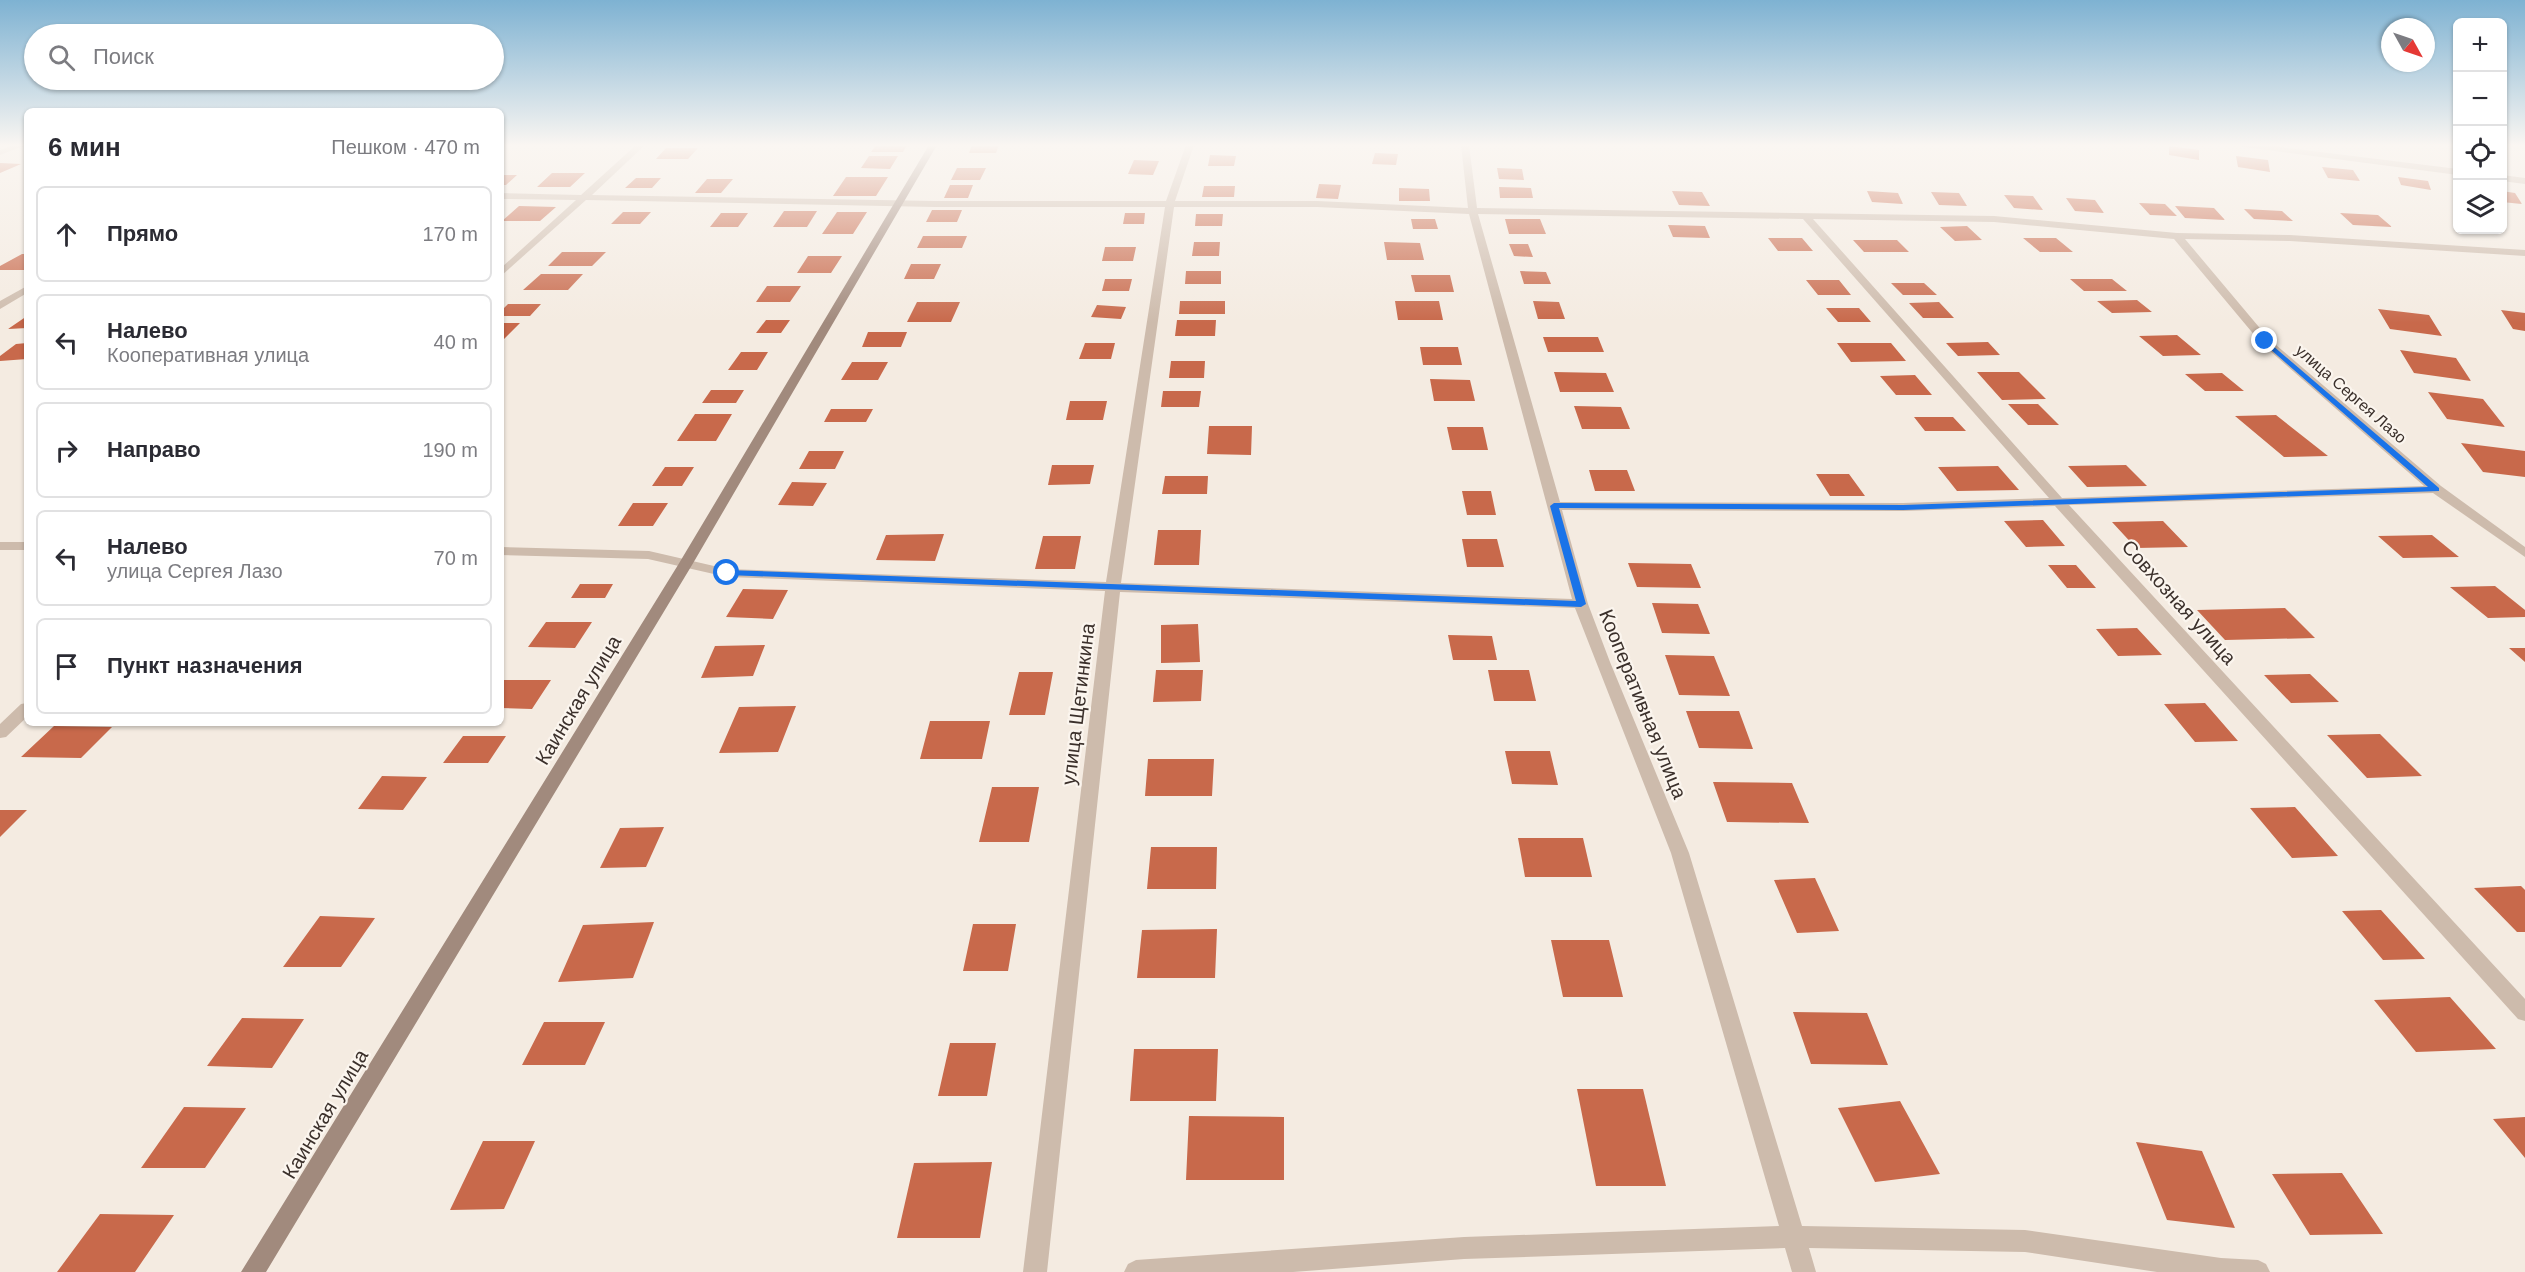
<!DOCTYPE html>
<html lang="ru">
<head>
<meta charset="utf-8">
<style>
	body { margin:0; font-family:Helvetica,sans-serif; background:#f7f7f7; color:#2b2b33 }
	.controls { position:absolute; right:18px; top:18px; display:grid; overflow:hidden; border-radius:9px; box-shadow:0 2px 4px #0004 }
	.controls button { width:54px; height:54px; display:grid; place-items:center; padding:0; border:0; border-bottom:2px solid #e1e1e2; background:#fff; color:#2b2b33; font:30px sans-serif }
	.compass { position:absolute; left:2381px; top:18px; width:54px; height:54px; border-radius:50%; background:#fff; box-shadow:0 2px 4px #0004; rotate:130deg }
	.stop { position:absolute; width:18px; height:18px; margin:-14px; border:4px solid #1a73e8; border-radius:50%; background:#fff }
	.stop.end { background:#1a73e8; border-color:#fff; box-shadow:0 2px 6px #0008 }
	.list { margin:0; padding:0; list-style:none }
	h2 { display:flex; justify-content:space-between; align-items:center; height:78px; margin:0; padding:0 24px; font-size:26px }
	h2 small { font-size:20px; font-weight:400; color:#7c7c81 }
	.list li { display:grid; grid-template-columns:39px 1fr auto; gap:18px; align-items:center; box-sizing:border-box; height:96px; margin:0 12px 12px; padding:0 12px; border:2px solid #e1e1e2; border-radius:9px }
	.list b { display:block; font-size:22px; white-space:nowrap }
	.list p { margin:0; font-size:20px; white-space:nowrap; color:#7c7c81 }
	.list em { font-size:20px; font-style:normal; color:#7c7c81 }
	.icon { flex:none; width:33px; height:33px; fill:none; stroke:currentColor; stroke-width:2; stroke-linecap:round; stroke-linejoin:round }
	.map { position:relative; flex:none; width:2525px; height:1272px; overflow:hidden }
	.search { position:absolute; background:#fff; box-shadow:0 2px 4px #0004; left:24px; top:24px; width:480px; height:66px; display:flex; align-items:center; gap:15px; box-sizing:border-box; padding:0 21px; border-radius:33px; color:#7c7c81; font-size:22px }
	.panel { position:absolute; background:#fff; box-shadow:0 2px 4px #0004; left:24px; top:108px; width:480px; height:618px; border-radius:9px }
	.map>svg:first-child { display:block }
	.building { fill:#c8694b }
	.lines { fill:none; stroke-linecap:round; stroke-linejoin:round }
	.street { fill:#cdbbac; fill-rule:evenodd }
	.secondary { fill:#a18a7d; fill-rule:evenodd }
	.route { fill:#1a73e8 }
	.labels { text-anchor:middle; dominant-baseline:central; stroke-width:4.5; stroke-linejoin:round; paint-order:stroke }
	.far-street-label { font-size:16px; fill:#3b302b; stroke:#fbf5ee }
	.street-label { font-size:20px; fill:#3b302b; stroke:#fbf5ee }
</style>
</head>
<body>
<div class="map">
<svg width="2525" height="1272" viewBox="0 0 2525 1272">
	<rect width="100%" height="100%" fill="#f4ebe1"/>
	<!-- building -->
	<path class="building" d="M876 145H907L903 152H871Z
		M972 145H999L996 153H969Z
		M2169 146 2199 150V160L2169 155Z
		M666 148H698L688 159H656Z
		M1375 153 1398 154 1396 165 1372 164Z
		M1210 155 1236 156 1234 166H1208Z
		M869 156H898L890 169 861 168Z
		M2236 156 2268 160 2270 172 2238 167Z
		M1134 160 1159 161 1153 175 1128 174Z
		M0 163H1L21 164 0 173Z
		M2322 167 2353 170 2360 181 2328 178Z
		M957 168H986L980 180H951Z
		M1497 168 1522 169 1524 180 1499 179Z
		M552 173H585L570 187H537Z
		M501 175H517L506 185H501Z
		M846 177H888L876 196H833Z
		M2398 177 2428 181 2431 190 2401 185Z
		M636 178H661L652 188H625Z
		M707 179H733L721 193H695Z
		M1319 184 1341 185 1338 199 1316 198Z
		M950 185H973L968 198H944Z
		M1204 186H1235L1234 197H1202Z
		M1499 187 1531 188 1533 198H1500Z
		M1399 188 1429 189 1430 201H1399Z
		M1672 191 1702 192 1710 206 1679 205Z
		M1867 191 1898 193 1903 204 1872 202Z
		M2502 191 2515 193 2522 204 2502 202Z
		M1931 192 1959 193 1967 206 1939 205Z
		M2004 195 2033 196 2043 210 2014 208Z
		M2066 198 2095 200 2104 213 2075 211Z
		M2139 203 2165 204 2177 216 2150 215Z
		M519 206 556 207 540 221H502Z
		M2175 206 2214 208 2225 220 2185 218Z
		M2244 209 2282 211 2293 221 2254 219Z
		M932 210H962L957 222H926Z
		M784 211H817L807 227H773Z
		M623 212H651L640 224H611Z
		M837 212H867L853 234H822Z
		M721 213H748L738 227H710Z
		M1125 213H1145L1144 224H1123Z
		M2340 213 2378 215 2392 227 2353 225Z
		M1196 214H1223L1222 226H1195Z
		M1411 219H1435L1438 229H1413Z
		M1505 219H1540L1546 234H1509Z
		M1668 225 1705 226 1710 238 1673 237Z
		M1967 226 1982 240 1955 241 1940 227Z
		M923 236H967L962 248H917Z
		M1768 238H1802L1813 251H1778Z
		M2023 238H2056L2073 252H2040Z
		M1853 240H1897L1909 252H1864Z
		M1194 242H1220L1219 256H1192Z
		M1384 242 1420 243 1424 260H1387Z
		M1509 244H1528L1533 257 1514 256Z
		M1105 247H1136L1133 261H1102Z
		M562 252H606L592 266H548Z
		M22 254H27V270H0V266Z
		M808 256H842L831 273H797Z
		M911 264H941L934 279H904Z
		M1186 271H1221V284H1185Z
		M1520 271 1546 272 1551 284H1524Z
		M541 274H583L568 290H523Z
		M1411 275H1450L1454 292H1415Z
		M1105 279H1132L1129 291H1102Z
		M2070 279H2112L2127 291H2084Z
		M1806 280H1839L1851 295H1818Z
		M1891 283H1924L1937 295H1903Z
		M767 286H801L790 302H756Z
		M2137 300 2152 312 2112 313 2097 301Z
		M1180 301H1225V314H1179Z
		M1395 301H1439L1443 320H1398Z
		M1533 301 1559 302 1565 319H1538Z
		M917 302H960L951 322H907Z
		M1939 302 1954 318H1923L1909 303Z
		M508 304H541L530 316H501V311Z
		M1097 305 1126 307 1121 319 1091 317Z
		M1826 308H1859L1871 322H1838Z
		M2378 309 2429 315 2442 336 2390 329Z
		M2501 310 2525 313V331L2513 329Z
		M27 316V328L8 329Z
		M766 320H790L781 333H756Z
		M1177 320H1216L1215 336H1175Z
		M501 323H520L504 339H501Z
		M868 332H907L901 347H862Z
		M2177 335 2201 355 2163 356 2139 336Z
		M1543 337H1598L1604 352H1548Z
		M1988 342 2000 355 1958 356 1946 343Z
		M27 343V359L0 361V356L16 344Z
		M1085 343H1115L1111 359H1079Z
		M1837 343H1891L1906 361 1851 362Z
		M1420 347H1458L1462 365H1423Z
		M2400 350 2456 358 2471 381 2414 373Z
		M741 352H768L757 370H728Z
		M1171 361H1205L1204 378H1169Z
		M852 362H888L878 380H841Z
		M1554 372 1606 373 1614 392H1560Z
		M1977 372H2019L2046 399 2002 400Z
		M2222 373 2244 391H2205L2185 374Z
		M1915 375 1932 395H1896L1880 376Z
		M1430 379 1470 380 1475 401H1434Z
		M711 390H744L736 403H702Z
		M1163 391H1201L1199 407H1161Z
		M2428 392 2483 399 2505 427 2447 419Z
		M1070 401H1107L1103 420H1066Z
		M2008 404H2038L2059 425H2028Z
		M1574 406 1621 407 1630 429H1582Z
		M831 409H873L866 422H824Z
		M695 414H732L716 441H677Z
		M2276 415 2328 456 2284 457 2235 416Z
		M1914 417H1953L1966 431H1925Z
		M1209 426H1252L1251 455 1207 454Z
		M1447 427H1483L1488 450H1452Z
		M2461 443 2525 451V477L2483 472Z
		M809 451H844L835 469H799Z
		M1052 465H1094L1090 484 1048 485Z
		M2126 465 2147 486 2087 487 2068 466Z
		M1998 466 2019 490 1957 491 1938 467Z
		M665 467H694L682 486H652Z
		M1589 470H1627L1635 491H1595Z
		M1816 474H1849L1865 496H1830Z
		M1165 476H1208L1207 494H1162Z
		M792 482 827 483 813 506 778 505Z
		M1462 491H1491L1496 515H1467Z
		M633 503H668L653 526H618Z
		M2043 520 2065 546 2026 547 2004 521Z
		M2163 521 2188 547 2136 548 2112 522Z
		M1158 530H1201L1199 565H1154Z
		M944 534 935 561 876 560 886 535Z
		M2432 535 2459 557 2403 558 2378 536Z
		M1043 536H1081L1075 569H1035Z
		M1462 539H1497L1504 567H1467Z
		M1628 563 1691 564 1701 588 1637 587Z
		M2048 565H2076L2096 588H2067Z
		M580 584H613L605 598H571Z
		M2495 586 2525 610V617L2488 618 2450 587Z
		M743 589 788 590 773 619 726 617Z
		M1652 603 1698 604 1710 634 1662 633Z
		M2285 608 2315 638 2225 640 2197 610Z
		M546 622H592L575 648 528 647Z
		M1198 624 1200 662 1161 663V625Z
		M2137 628 2162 655 2118 656 2096 629Z
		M1448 635 1492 636 1497 660H1453Z
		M765 645 753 676 701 678 715 646Z
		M2509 648H2525V662Z
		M1665 655 1714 656 1730 696 1679 695Z
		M1156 670H1203L1201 701 1153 702Z
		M1488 670H1529L1536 701H1494Z
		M1019 672H1053L1045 715H1009Z
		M2310 674 2339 702 2291 703 2264 675Z
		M501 680H551L532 709 501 708Z
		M2205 703 2238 741 2195 742 2164 704Z
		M796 706 778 752 719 753 739 707Z
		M1686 711H1739L1753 749 1699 748Z
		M930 721H990L982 759H920Z
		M54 726 112 727 81 758 21 757Z
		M2380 734 2422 776 2367 778 2327 735Z
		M463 736H506L488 763H443Z
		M1505 751H1550L1558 785 1512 784Z
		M1148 759H1214L1212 796H1145Z
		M382 776 427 777 403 810 358 809Z
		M1713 782 1792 783 1809 823 1727 822Z
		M992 787H1039L1029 842H979Z
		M2295 807 2338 856 2292 858 2250 808Z
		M0 810H27L0 837Z
		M664 827 646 867 600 868 620 828Z
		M1518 838H1583L1592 877H1525Z
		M1151 847H1217L1216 889H1147Z
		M1815 878 1839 931 1797 933 1774 880Z
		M2521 886 2525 890V932H2517L2474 888Z
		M2381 910 2425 959 2383 960 2342 911Z
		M320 916 375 918 341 967H283Z
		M654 922 633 978 558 982 583 925Z
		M973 924H1016L1008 971H963Z
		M1217 929 1215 978H1137L1142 930Z
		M1551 940H1609L1623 997H1563Z
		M2450 997 2496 1049 2416 1052 2374 1000Z
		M1793 1012 1867 1013 1888 1065 1811 1064Z
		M242 1018 304 1019 272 1068 207 1066Z
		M544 1022H605L585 1065H522Z
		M950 1043H996L987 1096H938Z
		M1134 1049H1218L1216 1101H1130Z
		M1577 1089H1643L1666 1186H1596Z
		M1900 1101 1940 1174 1875 1182 1838 1108Z
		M184 1107 246 1108 205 1168H141Z
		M1189 1116 1284 1117V1180H1186Z
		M2525 1117V1158L2493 1119Z
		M483 1141H535L504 1209 450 1210Z
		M2136 1142 2202 1151 2235 1228 2167 1220Z
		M992 1162 980 1238H897L914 1163Z
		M2342 1173 2383 1234 2310 1235 2272 1174Z
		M100 1214 174 1215 135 1272H57Z"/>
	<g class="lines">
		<!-- street -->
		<path class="street" d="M14 145H26L0 155V150Z
			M636 145H645L592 195 935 201H1166L1186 145H1194L1175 201H1317L1468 208 1461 145H1469L1477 208 1994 216 2177 233 2290 235 2525 250V256L2290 241 2185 239 2269 339 2441 486 2525 547V557L2433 493 2069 505 2525 999V1021L2518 1019 2055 506 1903 511 1562 510 1588 604 1610 662 1689 853 1802 1226 2025 1230 2221 1258 2258 1260 2266 1264 2270 1272H2157L2025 1252 1809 1248 1816 1272H1792L1785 1248 1464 1259 1293 1272H1124L1128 1264 1136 1260 1464 1237 1779 1226 1671 853 1575 608 1120 592 1047 1272H1023L1105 591 727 577 648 559 501 555V547L649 551 727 569 1106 582 1165 207H935L586 200 501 276V268L576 200 501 199V193L581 195ZM1174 207H1317L1469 214 1572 599 1121 583ZM1478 214 1803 219 2049 498 1903 503 1560 502ZM1813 219 1994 222 2174 239 2261 343 2424 486 2062 498Z
			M2240 145H2264L2458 169V175L2244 147Z
			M2502 175 2525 178V184L2502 181Z
			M27 286V293L0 309V301Z
			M0 542H27V550H0Z
			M27 703V717L6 737 0 738V724L21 704Z"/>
		<!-- secondary -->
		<path class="secondary" d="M929 145H937L692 565 266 1272H241L678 565Z"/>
	</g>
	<!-- sky -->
	<linearGradient id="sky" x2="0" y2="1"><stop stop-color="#7eb2d2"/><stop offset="0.45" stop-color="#faf6f2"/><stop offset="1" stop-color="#faf6f2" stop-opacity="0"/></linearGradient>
	<rect width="2525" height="323" fill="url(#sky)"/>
	<!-- route -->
	<path class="route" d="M2265 339 2439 488V491L1903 510 1559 508 1586 604 1581 607 727 575 723 573 727 570 1576 601 1550 506 1554 503 1903 505 2428 487 2262 342Z"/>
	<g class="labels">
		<!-- far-street labels -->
		<g class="far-street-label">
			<text transform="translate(2351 394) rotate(41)">улица Сергея Лазо</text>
		</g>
		<!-- street labels -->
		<g class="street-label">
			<text transform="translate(2179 602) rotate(48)">Совхозная улица</text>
			<text transform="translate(578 700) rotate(-59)">Каинская улица</text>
			<text transform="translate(1078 704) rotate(-83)">улица Щетинкина</text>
			<text transform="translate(1643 704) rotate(68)">Кооперативная улица</text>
			<text transform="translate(325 1114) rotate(-59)">Каинская улица</text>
		</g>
	</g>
</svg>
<div class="controls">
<button>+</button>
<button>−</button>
<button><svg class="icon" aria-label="locate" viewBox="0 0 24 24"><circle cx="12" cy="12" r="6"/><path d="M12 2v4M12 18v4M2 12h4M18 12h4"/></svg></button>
<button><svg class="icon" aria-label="layers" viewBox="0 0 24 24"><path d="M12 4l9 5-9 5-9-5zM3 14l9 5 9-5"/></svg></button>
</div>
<svg class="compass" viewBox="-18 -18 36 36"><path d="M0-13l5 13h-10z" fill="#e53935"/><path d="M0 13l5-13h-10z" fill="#7c7c81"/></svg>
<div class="stop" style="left:727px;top:573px"></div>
<div class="stop end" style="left:2265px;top:341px"></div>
<div class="search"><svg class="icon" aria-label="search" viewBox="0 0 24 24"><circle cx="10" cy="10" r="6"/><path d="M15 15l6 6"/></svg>Поиск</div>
<section class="panel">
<h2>6 мин<small>Пешком · 470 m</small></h2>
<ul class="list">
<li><svg class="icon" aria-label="ahead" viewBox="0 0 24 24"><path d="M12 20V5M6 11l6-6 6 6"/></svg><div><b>Прямо</b></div><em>170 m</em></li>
<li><svg class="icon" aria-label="left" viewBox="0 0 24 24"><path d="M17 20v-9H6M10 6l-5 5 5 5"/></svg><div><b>Налево</b><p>Кооперативная улица</p></div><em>40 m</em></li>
<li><svg class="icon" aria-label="right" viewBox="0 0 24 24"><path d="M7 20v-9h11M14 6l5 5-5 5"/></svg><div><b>Направо</b></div><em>190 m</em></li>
<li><svg class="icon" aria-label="left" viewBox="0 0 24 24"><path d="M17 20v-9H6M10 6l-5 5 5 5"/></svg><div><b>Налево</b><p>улица Сергея Лазо</p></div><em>70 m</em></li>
<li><svg class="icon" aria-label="arrive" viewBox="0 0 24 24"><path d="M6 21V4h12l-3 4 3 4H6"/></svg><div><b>Пункт назначения</b></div></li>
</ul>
</section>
</div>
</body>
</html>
